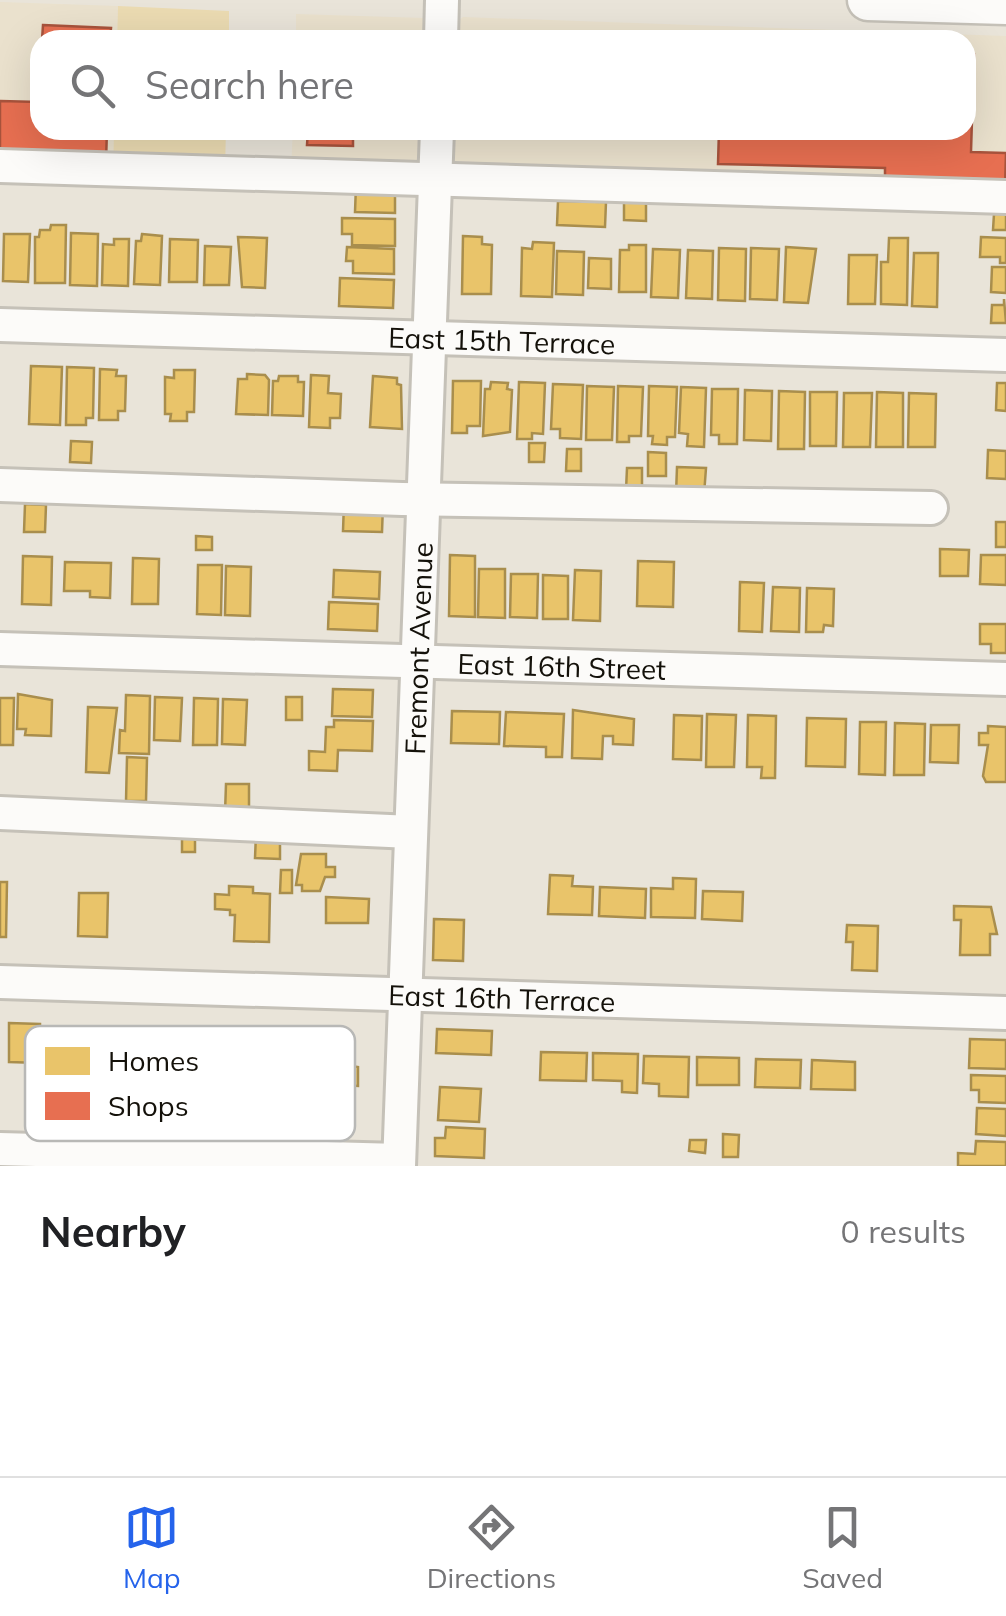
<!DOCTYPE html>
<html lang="en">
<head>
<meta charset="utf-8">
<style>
	body { margin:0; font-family:Mulish,sans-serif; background:#f6f6f6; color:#202124 }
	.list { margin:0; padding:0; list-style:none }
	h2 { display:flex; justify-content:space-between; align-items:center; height:130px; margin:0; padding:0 40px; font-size:42px }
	h2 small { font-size:32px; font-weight:400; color:#757577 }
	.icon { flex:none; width:55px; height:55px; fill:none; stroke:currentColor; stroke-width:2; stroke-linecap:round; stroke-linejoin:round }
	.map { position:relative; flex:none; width:1006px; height:1166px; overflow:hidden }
	.search { position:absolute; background:#fff; box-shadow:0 10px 40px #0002; left:30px; right:30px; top:30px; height:110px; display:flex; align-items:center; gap:25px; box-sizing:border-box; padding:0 35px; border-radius:30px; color:#757577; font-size:38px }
	.sheet { height:310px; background:#fff }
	nav { display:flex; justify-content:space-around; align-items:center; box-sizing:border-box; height:140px; border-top:2px solid #e0e0e0; background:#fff; font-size:28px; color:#757577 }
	nav a { display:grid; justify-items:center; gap:5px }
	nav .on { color:#2563eb }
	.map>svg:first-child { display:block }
	.built { fill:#eae1cd }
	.green { fill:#ebdbb2 }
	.homes { fill:#e9c46a; stroke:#a98e4d; stroke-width:2.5 }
	.shops { fill:#e76f51; stroke:#a8533c; stroke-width:2.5 }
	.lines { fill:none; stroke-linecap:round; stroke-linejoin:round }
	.minor-casing { stroke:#c5c1b8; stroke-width:38 }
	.major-casing { stroke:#c5c1b8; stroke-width:45 }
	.minor { stroke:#fcfbf9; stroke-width:32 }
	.major { stroke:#fcfbf9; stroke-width:40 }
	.labels { text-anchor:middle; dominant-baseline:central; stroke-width:10; stroke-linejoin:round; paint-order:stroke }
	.street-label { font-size:28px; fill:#14110a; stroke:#fff }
	.key { fill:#fff; stroke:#b8b8b6; stroke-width:2.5 }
	.key-label { font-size:28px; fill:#14110a }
</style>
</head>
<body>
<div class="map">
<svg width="1006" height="1166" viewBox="0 0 1006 1166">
	<rect width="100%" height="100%" fill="#e9e4d9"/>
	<!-- built -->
	<path class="built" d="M0 2 118 6 117 40H40V130H114L112 177 0 172Z
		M296 14 424 18 430 23 429 40H296Z
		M463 17 1006 36V192L450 176 451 130H966V40H454V24Z
		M293 130H424L422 174 291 168Z"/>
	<!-- green -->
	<path class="green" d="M118 6 229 11V40H117Z
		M114 130H226L225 168 113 164Z"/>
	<!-- homes -->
	<path class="homes" d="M356 185 395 186V213L355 212Z
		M624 199H646V221L624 220Z
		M558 201 606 202 605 227 557 225Z
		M1006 205V230H993L994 214H1006Z
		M342 218 395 219V246L352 245V234H342Z
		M51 225H66L65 283H35V237H39L40 230H50Z
		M71 233 98 234 97 286 70 285Z
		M4 234H30L28 282 3 281Z
		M142 234 162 236 160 285 134 284 136 241H141Z
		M463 236 482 237V244L492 245 491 294H462Z
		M238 237 267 238 265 288 242 287Z
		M981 237 1006 238V263H1000V257H980Z
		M889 238H908L907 305 881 304V262H888Z
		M114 239H129L128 286 102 285 103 244 114 245Z
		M170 239 198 240 197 282H169Z
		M533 242 554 243 552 297 521 296 522 248 532 249Z
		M629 245H646V292H619L620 250H629Z
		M205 246 231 247 229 285H204Z
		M347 247 394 249V274L353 273V261H346Z
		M786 247 816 249 808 303 784 302Z
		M719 248 746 249 745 301 718 300Z
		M751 248 779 249 777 300 750 299Z
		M653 249 680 250 678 298 651 297Z
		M688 250 713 251 712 299 686 298Z
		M557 251 584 252 583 295 556 294Z
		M914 253H938L937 307 912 306Z
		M849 255H877L875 304H848Z
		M589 258 611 259V289L588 288Z
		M992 267H1006V293L991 292Z
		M340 278 394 280 393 308 339 306Z
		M1004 299 1006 323H991L992 305H1004Z
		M31 366 62 367 60 425 29 424Z
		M67 367 94 368 93 418H86V425H66Z
		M100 369 117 370 116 376H126L125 411H118V420H99Z
		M174 370H195L194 412H187V421H170L171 414H165V377L174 378Z
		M247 374 265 375 269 380 268 415 236 414 238 379H247Z
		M311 375 329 376 328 393 341 394 340 418H330V428L309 427Z
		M279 376H298V382H304L303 416 272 415 273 381H278Z
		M373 376 397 378V384L401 385 402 429 370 427Z
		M453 381H481L480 426H467V433H452Z
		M491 382 508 383 507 389 512 390 510 432 483 436 485 389H490Z
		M519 382 545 383 543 434 532 433V439H517Z
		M997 383H1006V411L996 410Z
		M553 384 583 385 581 439 560 438V429H551Z
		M587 386 614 387 612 440H586Z
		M618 386 643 387 641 436H629V442H617Z
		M649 386 677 387 675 437H667V445L652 444 653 436H648Z
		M681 387 706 388 704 447 687 446 688 434 679 433Z
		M712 389H738L737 444H719V435H711Z
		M745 390 772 391 771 441 744 440Z
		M779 391 805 392 804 449H778Z
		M810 392H837L836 446H810Z
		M877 392 903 393V447H876Z
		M844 393H872L870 447H843Z
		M909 393 936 394 935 447H908Z
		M71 441 92 442 91 463 70 462Z
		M529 443H545L544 462H529Z
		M567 449H581V471H566Z
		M988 450 1006 451V479L987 478Z
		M648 452 666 453V476H648Z
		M677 467 706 468 704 495 676 494Z
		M627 468H642V491L626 490Z
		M344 503 383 505 382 532 343 531Z
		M25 504 46 505 45 532H24Z
		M996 522H1006V547H996Z
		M196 536 212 537V550H196Z
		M940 549 969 550 968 576H940Z
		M450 555 475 556V617L449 616Z
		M981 555H1006V585L980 584Z
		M23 556 52 557 51 605 22 604Z
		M133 558 159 559 158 604H132Z
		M638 561 674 562 673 607 637 606Z
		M65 562 111 563 110 598 90 597V591H64Z
		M198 565H222L221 615 197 614Z
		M226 566 251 567 250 616 225 615Z
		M479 569H505V618L478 617Z
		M334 570 380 572 379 599 333 597Z
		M575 570 601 571 600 621 573 620Z
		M511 574H538L537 618 510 617Z
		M543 575 568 576V619H543Z
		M740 582 764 583 762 632 739 631Z
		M773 587 800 588 799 632 771 631Z
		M807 588 834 589 833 626 824 625 823 632H806Z
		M329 602 378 604 377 631 328 629Z
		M980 624H1006V653H991V644H980Z
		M333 689 373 690 372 717 332 716Z
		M18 694 52 700 51 736 25 735 26 729H17Z
		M126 695 150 696 149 754 119 753 120 730 125 731Z
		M155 697 182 698 180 741 154 740Z
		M286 697H302V720H286Z
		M0 698H14L13 745H0Z
		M194 698 218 699 217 745H193Z
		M223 699 247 700 245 745 222 744Z
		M88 707 117 708 109 773 86 772Z
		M573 710 634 719 633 745 613 744V736H603L602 759 572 758Z
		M452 711 500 712 499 744 451 743Z
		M506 712 564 714 562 757H546V747L504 746Z
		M707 714 736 715 734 767H706Z
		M674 715 702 716 701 760 673 759Z
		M748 715 776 716 775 778H761L762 767H747Z
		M807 718 846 719 845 767 806 766Z
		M334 720 373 721 372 751 338 750 337 771 309 770V751L325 752 326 727H334Z
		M860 722H886L885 775 859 774Z
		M895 723 925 724 924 775H894Z
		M931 725H959L958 763 930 762Z
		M988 726 1006 727V782H986L983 776 988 745H979V733H988Z
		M127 757 147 758 146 801H126Z
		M226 784H249V813H225Z
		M182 832H195V852H182Z
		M256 834H280V859L255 858Z
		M301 854H326V867H335V877H325L320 891H302V885H296Z
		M281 870H292V893H280Z
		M550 875 573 876 572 886 593 887 592 915 548 914Z
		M673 878 696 879 695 918 651 917V888L673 889Z
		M0 882H7L6 937H0Z
		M229 886 253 887V893L270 894 269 942 234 941 235 915H230V910L215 909V894L229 895Z
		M600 887 646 889 645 918 599 916Z
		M703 891 743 892 742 921 702 919Z
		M79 893H108L107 937 78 936Z
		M326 897 369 899 368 923H326Z
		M954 906 991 907 997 934H990V955H960L961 920H954Z
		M434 919 464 920 463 961 433 960Z
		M847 925 878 926 877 971 852 970 853 942H846Z
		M9 1023 40 1024V1063L9 1062Z
		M437 1029 492 1031 491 1055 436 1053Z
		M970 1039 1006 1040V1069L969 1068Z
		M307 1052 352 1054 351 1066 358 1067V1086L306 1083Z
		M541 1052 587 1053 586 1081 540 1080Z
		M593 1053 638 1054 637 1093 622 1092V1081L593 1080Z
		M644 1056 689 1057 688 1097 659 1096V1084L643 1083Z
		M697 1057 739 1058V1085H697Z
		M756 1059 801 1060 800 1088 755 1087Z
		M812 1060 855 1062V1090L811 1089Z
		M971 1075 1006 1076V1103L979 1102V1090H971Z
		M440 1087 481 1089 479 1122 438 1120Z
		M977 1108 1006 1109V1136L976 1134Z
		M101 1113 131 1114V1143H100Z
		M446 1127 485 1129 484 1158 435 1156V1138H445Z
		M723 1134 739 1135 738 1157H723Z
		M690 1140H706L705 1153 689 1151Z
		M976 1141 1006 1142V1166H958V1153L975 1154Z"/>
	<!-- shops -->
	<path class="shops" d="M43 25 111 28 110 40H42Z
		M311 35 356 36V40H311Z
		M966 53 974 54 971 152 1006 153 1005 188 885 185V168L718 164 719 130H966Z
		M40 92V130H107L106 161 0 157V101L40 102Z
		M308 130H353V146L307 145Z"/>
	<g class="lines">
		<defs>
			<g id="minor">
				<path d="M441 40 442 0"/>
				<path d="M0 166 1006 197"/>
				<path id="s1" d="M0 325 1006 355"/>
				<path d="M0 485 402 499 931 508"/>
				<path id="s2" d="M0 649 1006 679"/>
				<path d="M0 813 411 832"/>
				<path id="s3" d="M0 982 1006 1013"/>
				<path d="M0 1149 399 1160"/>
				<path id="s4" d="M399 1166 437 130"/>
			</g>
			<path id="major" d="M868 0 1006 4"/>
		</defs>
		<!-- minor casing -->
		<use href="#minor" class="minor-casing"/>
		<!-- major casing -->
		<use href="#major" class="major-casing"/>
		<!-- minor -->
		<use href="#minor" class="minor"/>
		<!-- major -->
		<use href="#major" class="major"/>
	</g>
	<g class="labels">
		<!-- street labels -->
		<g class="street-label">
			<text stroke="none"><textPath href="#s1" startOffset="502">East 15th Terrace</textPath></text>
			<text stroke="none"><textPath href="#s4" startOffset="518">Fremont Avenue</textPath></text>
			<text stroke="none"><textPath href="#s2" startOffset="562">East 16th Street</textPath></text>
			<text stroke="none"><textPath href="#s3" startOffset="502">East 16th Terrace</textPath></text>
		</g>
	</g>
	<!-- legend -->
	<rect x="25" y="1026" width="330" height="115" rx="15" class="key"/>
	<rect x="45" y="1047" width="45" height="28" fill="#e9c46a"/>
	<rect x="45" y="1092" width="45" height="28" fill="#e76f51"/>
	<g class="key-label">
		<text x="108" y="1071">Homes</text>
		<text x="108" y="1116">Shops</text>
	</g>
</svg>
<div class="search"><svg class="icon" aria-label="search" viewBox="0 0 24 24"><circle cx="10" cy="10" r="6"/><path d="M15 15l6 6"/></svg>Search here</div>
</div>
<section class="sheet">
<h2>Nearby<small>0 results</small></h2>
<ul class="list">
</ul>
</section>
<nav>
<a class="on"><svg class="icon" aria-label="map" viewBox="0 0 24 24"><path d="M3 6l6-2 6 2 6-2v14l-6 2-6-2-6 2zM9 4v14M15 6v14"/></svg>Map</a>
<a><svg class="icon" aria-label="directions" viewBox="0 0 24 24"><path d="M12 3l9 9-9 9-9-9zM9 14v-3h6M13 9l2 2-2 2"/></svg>Directions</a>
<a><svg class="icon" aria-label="saved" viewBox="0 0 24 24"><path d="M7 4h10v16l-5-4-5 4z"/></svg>Saved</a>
</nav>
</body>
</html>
